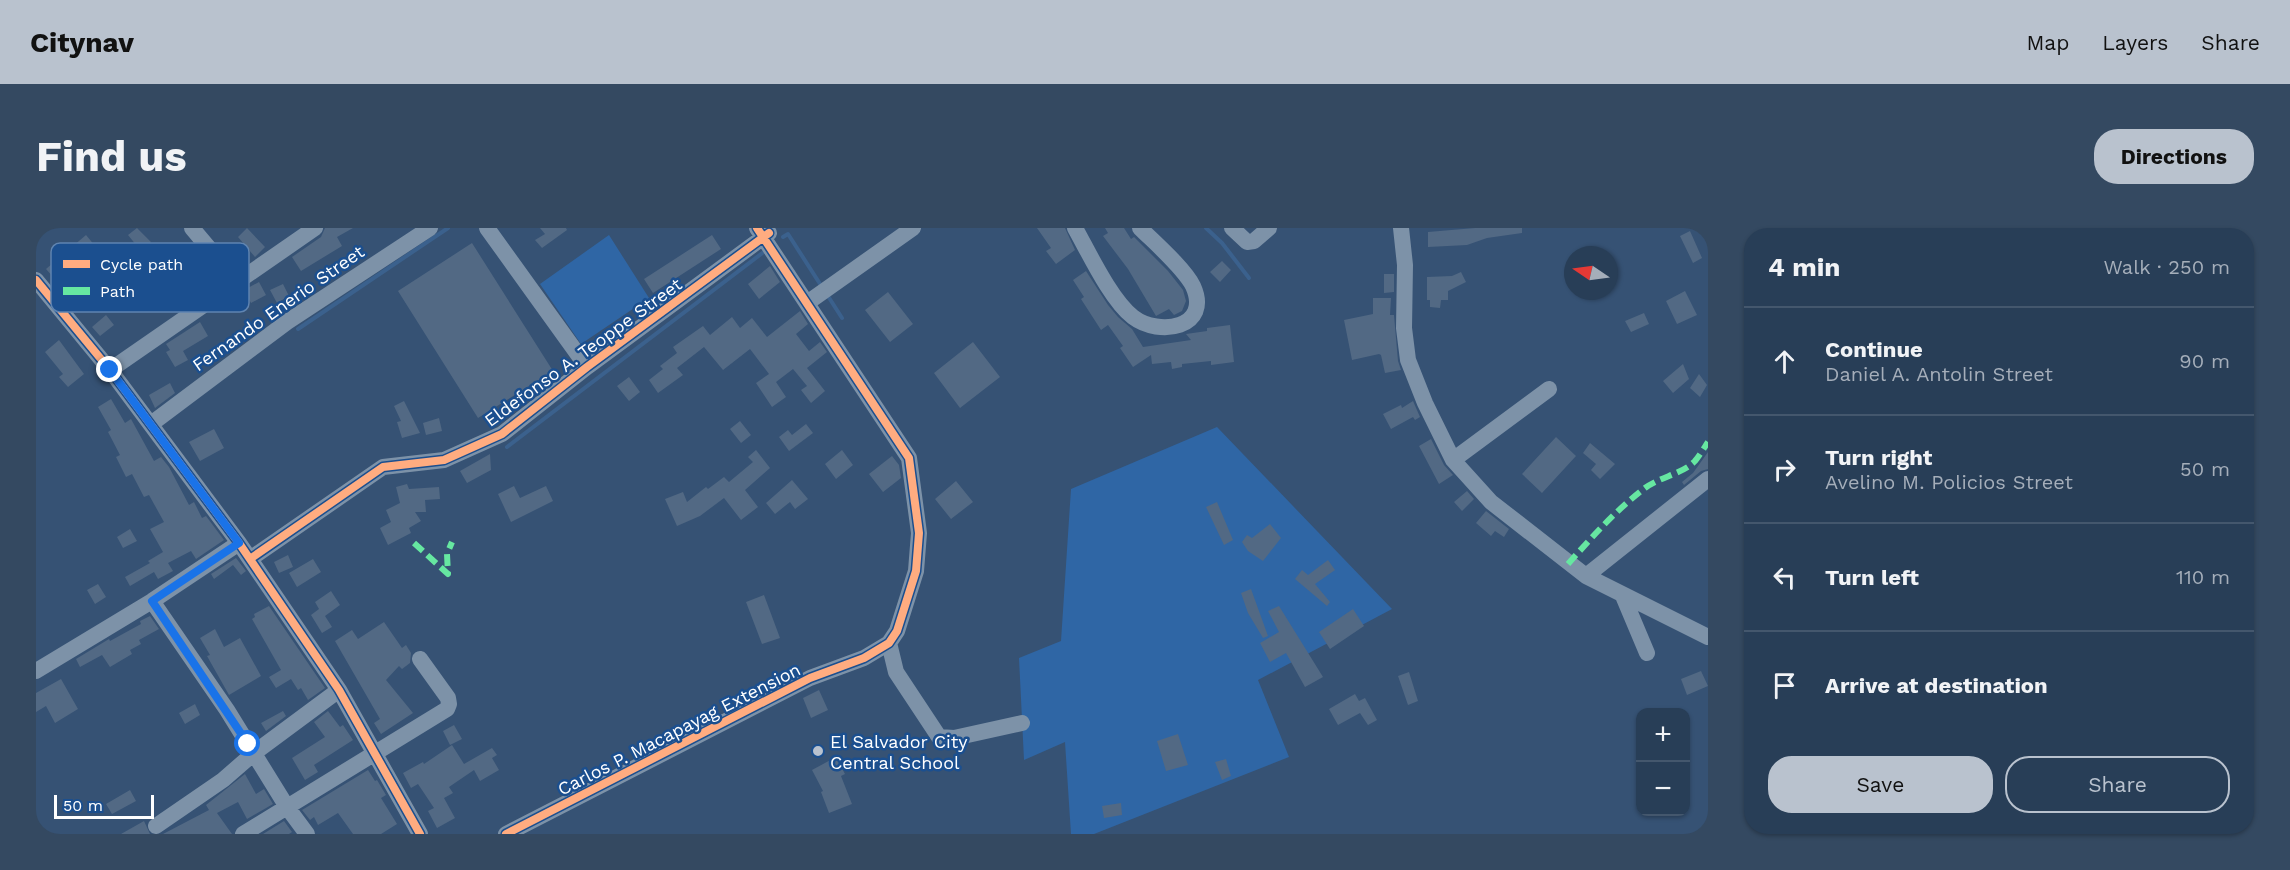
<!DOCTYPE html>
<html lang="en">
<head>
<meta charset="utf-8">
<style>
	body { margin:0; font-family:"Work Sans",sans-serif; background:#344961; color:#f1f3f6 }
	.controls { position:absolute; right:18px; bottom:18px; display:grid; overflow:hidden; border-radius:12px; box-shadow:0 2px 4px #0004 }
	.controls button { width:54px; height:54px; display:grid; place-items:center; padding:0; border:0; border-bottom:2px solid #44576d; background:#283e57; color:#f1f3f6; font:30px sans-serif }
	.compass { position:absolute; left:1528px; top:18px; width:54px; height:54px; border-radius:50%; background:#283e57; box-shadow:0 2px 4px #0004; rotate:283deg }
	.scale { position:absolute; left:18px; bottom:15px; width:100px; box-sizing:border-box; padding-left:6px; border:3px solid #fff; border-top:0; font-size:16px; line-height:21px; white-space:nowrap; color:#fff; -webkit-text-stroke:4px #1b4f8f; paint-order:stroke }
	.stop { position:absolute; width:18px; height:18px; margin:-14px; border:4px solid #1a73e8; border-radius:50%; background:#fff }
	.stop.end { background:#1a73e8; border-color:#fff; box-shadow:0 2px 6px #0008 }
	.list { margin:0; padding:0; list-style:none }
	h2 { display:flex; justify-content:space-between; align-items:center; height:78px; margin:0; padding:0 24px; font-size:26px }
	h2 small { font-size:20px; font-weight:400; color:#a5aeba }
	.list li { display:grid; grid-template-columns:39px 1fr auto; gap:18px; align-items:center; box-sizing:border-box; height:108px; padding:0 24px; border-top:2px solid #44576d }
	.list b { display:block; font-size:22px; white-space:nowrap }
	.list p { margin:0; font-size:20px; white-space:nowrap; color:#a5aeba }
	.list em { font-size:20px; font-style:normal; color:#a5aeba }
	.actions { display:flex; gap:12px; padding:18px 24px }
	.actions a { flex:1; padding:14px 0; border:2px solid #b9c2ce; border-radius:24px; text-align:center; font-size:21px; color:#b9c2ce }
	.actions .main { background:#b9c2ce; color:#111 }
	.icon { flex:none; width:33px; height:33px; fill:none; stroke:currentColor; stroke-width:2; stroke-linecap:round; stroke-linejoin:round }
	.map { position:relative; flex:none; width:1672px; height:606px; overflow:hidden; border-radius:24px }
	header { display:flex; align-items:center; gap:36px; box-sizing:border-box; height:84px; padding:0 30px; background:#b9c2ce; color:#111 }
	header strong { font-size:28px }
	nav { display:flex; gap:33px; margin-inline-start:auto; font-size:21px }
	.intro { display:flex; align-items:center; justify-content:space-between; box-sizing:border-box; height:144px; padding:0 36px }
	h1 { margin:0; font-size:42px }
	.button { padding:15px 27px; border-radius:24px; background:#b9c2ce; color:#111; font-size:21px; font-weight:700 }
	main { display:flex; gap:36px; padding:0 36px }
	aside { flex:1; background:#283e57; border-radius:24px; box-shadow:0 2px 4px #0004 }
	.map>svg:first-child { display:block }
	.green { fill:#2f66a5 }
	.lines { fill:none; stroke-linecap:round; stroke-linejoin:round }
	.stream { stroke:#3b618d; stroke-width:4 }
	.building { fill:#526984 }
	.minor { stroke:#7d92a8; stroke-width:16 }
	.quiet { stroke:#66e7a1; stroke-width:6; stroke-dasharray:12 6; stroke-linecap:butt }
	.cycleway-casing { stroke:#1b4f8f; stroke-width:11 }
	.cycleway { stroke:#ffac80; stroke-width:8 }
	.route { stroke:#1a73e8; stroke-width:8 }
	.poi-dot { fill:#b9c2ce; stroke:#1b4f8f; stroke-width:2 }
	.labels { text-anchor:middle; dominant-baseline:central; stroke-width:5; stroke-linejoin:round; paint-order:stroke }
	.street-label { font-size:18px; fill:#fff; stroke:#1b4f8f }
	.poi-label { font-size:18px; fill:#fff; stroke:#1b4f8f; text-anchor:start }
	.key { fill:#1b4f8f; stroke:#5f84b1; stroke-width:1.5 }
	.key-label { font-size:16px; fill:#fff }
</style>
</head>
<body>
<header>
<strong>Citynav</strong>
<nav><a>Map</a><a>Layers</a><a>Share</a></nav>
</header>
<div class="intro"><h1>Find us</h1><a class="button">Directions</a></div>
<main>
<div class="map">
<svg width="1672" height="606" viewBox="0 0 1672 606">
	<rect width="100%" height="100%" fill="#365274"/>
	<!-- green -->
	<path class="green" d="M573 7 613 70 545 116 504 56Z
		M1181 199 1356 381 1222 452 1253 529 1058 606H1035L1029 514 988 532 983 430 1025 413 1035 261Z"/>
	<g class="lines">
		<!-- stream -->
		<path class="stream" d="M1170 0 1186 15 1213 50
			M747 9 752 6 786 59
			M790 65 806 90
			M262 101 412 0
			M471 219 729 23"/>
	</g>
	<!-- building -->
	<path class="building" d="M101 0 115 14 105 23 92 7Z
		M211 0 229 19 219 29 202 9Z
		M289 0H317L301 9 306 18 265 43 256 29 285 9Z
		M504 0H530L531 2 506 20 499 12 509 6Z
		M1001 0H1029L1039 22 1020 36 1010 23 1015 20Z
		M1069 0H1088L1095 11 1098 9 1132 43 1147 62 1150 73 1146 83 1138 87 1133 81 1120 88 1092 41 1067 8 1072 5Z
		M1439 0H1486V5L1451 10 1431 17 1392 19V4Z
		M1654 3 1666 30 1657 35 1644 8Z
		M50 7 69 30 51 44 65 62 57 69 44 53 38 58 26 43 18 50 10 41Z
		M676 7 685 21 617 65 608 51Z
		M436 15 517 143 442 190 362 63Z
		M1186 33 1195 42 1184 54 1174 44Z
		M734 38 744 54 723 71 712 56Z
		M1050 43 1072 77 1082 89 1096 101 1107 119 1155 112 1150 106 1171 103V100L1194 97 1198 134 1175 137V133L1146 136V139L1136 141 1135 134 1116 136 1115 127 1097 139 1084 120 1087 118 1072 97 1065 102 1045 71 1048 69 1037 52Z
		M1425 44 1430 54 1412 63V72H1405L1404 80 1394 79V72H1391V49L1416 48Z
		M1348 46H1358V64L1348 65Z
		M223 54 230 67 215 75 208 62Z
		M247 56 253 68 241 75 234 62Z
		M1649 63 1661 87 1641 96 1630 73Z
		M852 64 877 96 854 114 829 82Z
		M1337 70H1355L1354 87H1358L1362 133 1365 142 1349 145 1345 127 1343 126 1316 132 1308 92 1337 86Z
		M764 83 772 96 760 106 773 123 784 114 791 124 771 140 789 163 775 175 765 162 771 158 757 141 740 154 750 169 736 179 720 155 733 146 714 121 687 142 668 119 641 140 647 147 622 165 613 152 627 141 624 138 641 125 637 119 667 98 674 107 696 89 704 100 716 90 731 109Z
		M1608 85 1613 96 1595 104 1589 93Z
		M70 87 78 97 64 108 56 99Z
		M164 94 172 108 147 123 152 132 139 139 130 124 134 122 130 116Z
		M23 112 48 146 32 159 23 149 27 146 9 124Z
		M937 114 964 149 924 180 898 145Z
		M1647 136 1653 151 1637 165 1627 153Z
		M1663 146 1671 157 1664 169 1654 160Z
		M593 149 604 164 593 173 581 158Z
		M134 155 139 165 119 180 113 167Z
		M75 171 89 195 95 191 118 233 125 229 133 239 153 277 158 274 166 290 170 288 188 312 160 331 155 323 132 335 137 343 122 351 118 344 94 358 89 349 114 335 112 333 127 324 114 301 128 294 113 267 108 269 96 246 90 249 80 229 84 227 72 204 75 202 62 179Z
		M368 173 384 205 366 210 361 194 365 193 358 178Z
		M1377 173 1384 189 1379 192 1377 189 1355 201 1347 186 1365 177 1366 180Z
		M403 190 406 203 390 207 387 195Z
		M704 193 715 207 705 215 694 201Z
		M770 196 777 205 753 223 743 209 752 202 756 207Z
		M178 201 188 220 164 233 153 214Z
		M1520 209 1540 228 1506 265 1486 246Z
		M1395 211 1408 237 1417 247 1403 256 1383 218Z
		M1554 215 1579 236 1564 251 1555 242 1560 236 1547 225Z
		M720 222 734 240 709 262 722 279 705 292 688 270 664 288 641 298 629 271 647 264 651 274 670 259 672 261 688 249 693 254 717 234 712 229Z
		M806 222 817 237 800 251 789 236Z
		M1672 224V241L1665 243 1648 257 1646 254 1657 245Z
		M454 226 455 242 431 255 424 243Z
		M856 228 863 237 865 250 847 264 833 246Z
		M756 252 772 271 759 281 754 274 739 286 730 275Z
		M920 253 937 274 915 291 899 271Z
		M371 256 373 261 403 259 404 271 389 272 390 284H379L385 293 373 300 375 305 352 317 344 300 355 294 350 282 364 275 360 259Z
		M478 258 484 270 510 258 517 273 475 294 462 266Z
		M1431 263 1438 271 1426 283 1418 274Z
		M1181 274 1197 312 1188 317 1170 279Z
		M1450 283 1473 301 1468 309 1459 303 1455 308 1440 295Z
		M1234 296 1245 310 1227 333 1212 323 1206 314 1211 307 1216 310Z
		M94 301 101 313 87 320 81 309Z
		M252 327 257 339 243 345 238 334Z
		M200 330 210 343 205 347 197 337 178 351 175 346Z
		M277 331 285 344 261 359 253 345Z
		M1292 332 1299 342 1279 356 1294 374 1291 378 1259 351 1266 342 1272 347Z
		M62 356 70 369 59 376 51 362Z
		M1215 361 1232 408 1227 410 1212 385 1205 365Z
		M295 363 304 377 289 388 296 399 286 405 275 387 283 381 279 374Z
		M728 367 744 410 726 416 710 374Z
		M233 378 289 460 272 472 265 460 262 462 255 451 240 460 233 449 245 442 216 391 219 389 218 386Z
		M1243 378 1287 449 1269 459 1250 425 1234 434 1224 415 1243 404 1232 383Z
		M1317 381 1328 398 1294 421 1283 404Z
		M114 388 123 401 103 412 105 416 94 422 96 426 74 439 66 427 44 439 40 431 73 411 74 413 105 396 104 393Z
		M348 394 366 420 370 417 375 425 374 435 366 441 363 438 350 452 377 485 345 506 338 495 344 491 299 413 316 402 322 411Z
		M179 401 188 419 204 410 225 448 193 467 171 428 174 427 164 410Z
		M1665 443 1672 458 1651 467 1645 451Z
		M1373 444 1382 473 1372 477 1362 448Z
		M25 451 42 481 19 495 10 478 0 484V465Z
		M783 462 792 482 775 490 767 470Z
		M1319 466 1323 473 1329 470 1341 492 1332 497 1324 485 1302 497 1293 481Z
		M159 476 164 487 149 496 143 485Z
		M247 483 250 488 230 503 225 495Z
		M292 483 304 499 307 497 317 512 278 537 282 544 269 552 256 530 289 509 278 494Z
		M418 497 426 511 414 517 407 503Z
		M1142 506 1152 537 1130 543 1121 513Z
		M416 517 428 536 456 520 461 527 456 530 463 542 444 553 438 542 413 559 417 565 408 570 419 590 401 600 392 583 398 580 382 556 375 560 367 545 387 534 388 536Z
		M800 529 809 546 805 548 816 576 793 585 785 564 787 563 776 542Z
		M1190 531 1195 548 1186 552 1179 534Z
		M332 542 339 553 341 552 350 567 345 570 361 596 345 606H317L302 585 282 597 278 589 274 592 266 582Z
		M209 546 220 566 228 561 237 576 211 591 202 574 181 585 196 606H127L173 582 170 577Z
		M94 562 100 573 76 586 70 576Z
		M1085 575 1086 587 1068 590 1066 578Z
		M108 593 114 606H85Z
		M248 593 256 604 253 606H227Z"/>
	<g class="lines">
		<!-- minor -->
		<path class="minor" d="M156 0 182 31 198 56
			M451 0 551 139
			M1039 0C1053 25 1075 72 1097 89 1123 109 1176 100 1157 58 1148 40 1118 14 1104 0
			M1196 0 1211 14 1218 13 1233 0
			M1365 0 1369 37 1368 100 1372 132 1389 175 1417 232 1455 274 1550 348 1672 409
			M0 52 74 142 203 315 303 462 384 606
			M771 75 877 0
			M74 142 279 0
			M115 196 251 94 394 0
			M1417 232 1513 161
			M214 331 347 239 408 232 466 206 551 139 733 5
			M1550 348 1672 251
			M1587 368 1611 425
			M116 373 191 482 251 579 271 606
			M853 415 860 444 903 509 918 510 986 495
			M0 443 116 373 203 315
			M120 598 187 552 218 525 303 462
			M207 606 411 481 413 476 412 470 384 431
			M470 606 774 450 828 430 853 415 861 403 880 343 883 305 873 230 721 0"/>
		<!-- quiet -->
		<path class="quiet" d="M378 315 412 346 411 326 416 314
			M1532 336C1556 309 1581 281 1609 260 1624 249 1648 245 1659 233 1664 227 1668 220 1672 214"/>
		<defs>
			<path id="cycleway" d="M0 52 74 142 203 315 303 462 384 606
				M214 331 347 239 408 232 466 206 551 139 733 5
				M470 606 774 450 828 430 853 415 861 403 880 343 883 305 873 230 721 0"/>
		</defs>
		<!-- cycleway casing -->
		<use href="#cycleway" class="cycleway-casing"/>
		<!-- cycleway -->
		<use href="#cycleway" class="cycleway"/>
	</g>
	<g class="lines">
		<!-- route -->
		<path class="route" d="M74 142 203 315 116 373 212 516"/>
	</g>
	<!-- markers -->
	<circle class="poi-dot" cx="782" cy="523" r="6"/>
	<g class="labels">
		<!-- street labels -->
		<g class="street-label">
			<text transform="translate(242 80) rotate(-35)">Fernando Enerio Street</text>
			<text transform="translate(547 124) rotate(-36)">Eldefonso A. Teoppe Street</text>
			<text transform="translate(643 501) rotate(-27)">Carlos P. Macapayag Extension</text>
		</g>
		<!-- poi labels -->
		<g class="poi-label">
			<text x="794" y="513">El Salvador City<tspan x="794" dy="21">Central School</tspan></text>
		</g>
	</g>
	<!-- legend -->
	<rect x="15" y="15" width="198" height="69" rx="9" class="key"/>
	<rect x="27" y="32" width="27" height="8" fill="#ffac80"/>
	<rect x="27" y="59" width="27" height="8" fill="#66e7a1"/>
	<g class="key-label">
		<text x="64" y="42">Cycle path</text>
		<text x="64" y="69">Path</text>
	</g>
</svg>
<div class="controls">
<button>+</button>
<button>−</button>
</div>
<svg class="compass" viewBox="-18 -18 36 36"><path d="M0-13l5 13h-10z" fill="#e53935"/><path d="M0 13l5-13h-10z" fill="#a5aeba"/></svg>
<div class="scale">50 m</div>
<div class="stop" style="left:212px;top:516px"></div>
<div class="stop end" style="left:74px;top:142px"></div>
</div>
<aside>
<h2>4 min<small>Walk · 250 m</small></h2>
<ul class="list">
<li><svg class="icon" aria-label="ahead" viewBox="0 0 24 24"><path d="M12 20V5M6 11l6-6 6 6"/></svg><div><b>Continue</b><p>Daniel A. Antolin Street</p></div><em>90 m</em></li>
<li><svg class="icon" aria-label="right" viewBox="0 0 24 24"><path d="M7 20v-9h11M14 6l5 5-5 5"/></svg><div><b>Turn right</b><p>Avelino M. Policios Street</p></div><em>50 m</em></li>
<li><svg class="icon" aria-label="left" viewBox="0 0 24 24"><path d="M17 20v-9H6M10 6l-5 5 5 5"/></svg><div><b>Turn left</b></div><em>110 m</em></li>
<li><svg class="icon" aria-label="arrive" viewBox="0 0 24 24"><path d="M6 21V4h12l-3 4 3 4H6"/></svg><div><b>Arrive at destination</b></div></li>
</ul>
<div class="actions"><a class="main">Save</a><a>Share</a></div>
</aside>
</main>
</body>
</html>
